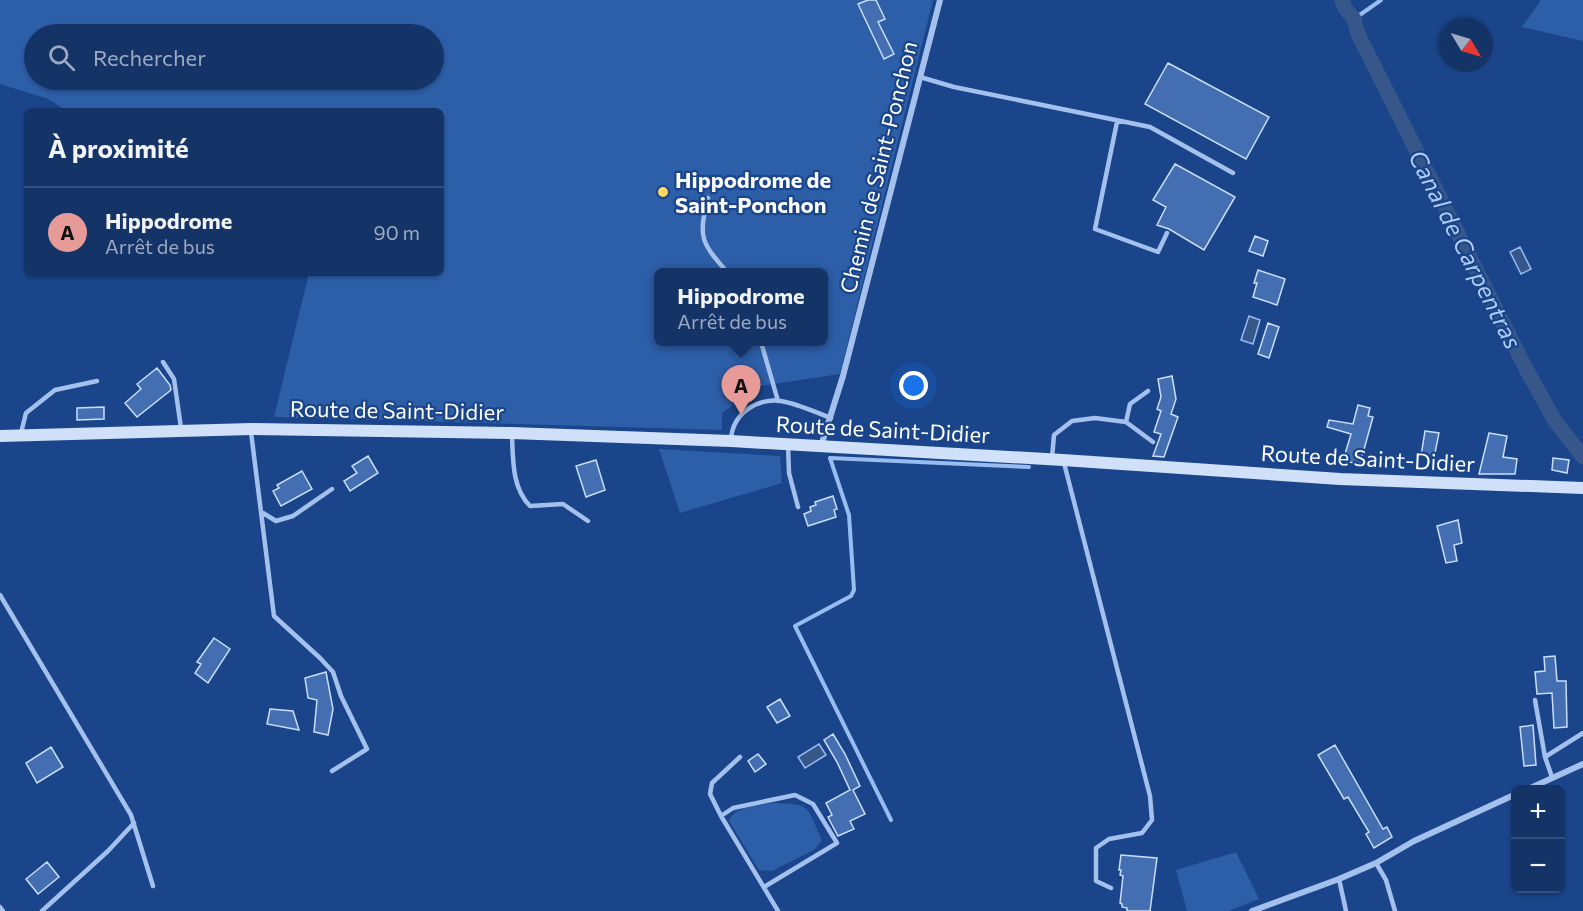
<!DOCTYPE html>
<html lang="fr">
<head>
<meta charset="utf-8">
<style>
	body { margin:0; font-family:Commissioner,sans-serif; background:#1d3c6e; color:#f1f3f6 }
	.controls { position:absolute; right:18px; bottom:18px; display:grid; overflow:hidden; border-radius:9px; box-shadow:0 2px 4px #0004 }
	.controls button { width:54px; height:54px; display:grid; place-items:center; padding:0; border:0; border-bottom:2px solid #334f7c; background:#143468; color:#f1f3f6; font:30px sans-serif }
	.compass { position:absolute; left:1439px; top:18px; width:54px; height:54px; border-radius:50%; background:#143468; box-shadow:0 2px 4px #0004; rotate:128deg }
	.you { position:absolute; left:914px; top:386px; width:21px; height:21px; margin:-15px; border:4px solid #fff; border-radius:50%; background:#1a73e8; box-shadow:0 0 0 9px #1a73e833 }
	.badge { display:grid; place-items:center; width:39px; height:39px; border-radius:50%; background:#e69b98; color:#111; font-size:20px; font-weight:700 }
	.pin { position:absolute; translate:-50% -50px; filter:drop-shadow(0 2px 3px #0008) }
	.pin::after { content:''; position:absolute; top:32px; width:21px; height:18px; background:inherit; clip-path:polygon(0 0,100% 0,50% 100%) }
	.popup { position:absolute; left:654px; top:268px; width:174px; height:78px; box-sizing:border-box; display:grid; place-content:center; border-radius:9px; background:#143468; filter:drop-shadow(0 2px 4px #0005); font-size:20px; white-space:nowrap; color:#9daac0 }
	.popup b { font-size:22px; color:#f1f3f6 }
	.popup::after { content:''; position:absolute; left:50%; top:100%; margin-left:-12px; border:12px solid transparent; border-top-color:#143468 }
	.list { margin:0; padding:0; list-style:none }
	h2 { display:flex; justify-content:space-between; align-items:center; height:78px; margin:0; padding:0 24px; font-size:26px }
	h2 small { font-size:20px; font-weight:400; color:#9daac0 }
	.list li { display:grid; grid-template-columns:39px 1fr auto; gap:18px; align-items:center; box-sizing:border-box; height:90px; padding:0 24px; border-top:2px solid #334f7c }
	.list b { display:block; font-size:22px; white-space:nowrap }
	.list p { margin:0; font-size:20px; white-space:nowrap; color:#9daac0 }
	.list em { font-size:20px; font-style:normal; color:#9daac0 }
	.icon { flex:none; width:33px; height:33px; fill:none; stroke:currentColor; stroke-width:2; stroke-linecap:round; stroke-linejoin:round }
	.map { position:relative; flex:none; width:1583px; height:911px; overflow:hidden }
	.search { position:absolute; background:#143468; box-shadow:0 2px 4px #0004; left:24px; top:24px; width:420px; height:66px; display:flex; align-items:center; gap:15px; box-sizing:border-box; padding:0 21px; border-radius:33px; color:#9daac0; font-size:22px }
	.panel { position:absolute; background:#143468; box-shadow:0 2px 4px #0004; left:24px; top:108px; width:420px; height:168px; border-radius:9px }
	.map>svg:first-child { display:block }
	.green { fill:#2d5ea8; fill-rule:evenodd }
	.water { fill:#37578a; stroke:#97bcef; stroke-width:1.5 }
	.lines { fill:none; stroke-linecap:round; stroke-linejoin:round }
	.stream { stroke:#97bcef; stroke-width:4 }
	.canal { stroke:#37578a; stroke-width:15 }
	.building { fill:#436fb2; stroke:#caddf9; stroke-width:1.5 }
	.lane { stroke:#a4c1ed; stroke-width:4.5 }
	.street { stroke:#a4c1ed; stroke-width:6 }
	.secondary { stroke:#d1e0f9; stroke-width:12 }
	.poi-dot { fill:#ffd961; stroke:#1a458a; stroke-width:2 }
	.labels { text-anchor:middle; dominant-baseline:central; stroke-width:4.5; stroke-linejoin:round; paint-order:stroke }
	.street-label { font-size:22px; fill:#fff; stroke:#1a458a }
	.poi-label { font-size:22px; font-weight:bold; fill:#fff; stroke:#1a458a; text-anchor:start }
	.water-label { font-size:24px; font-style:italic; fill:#b0ccf4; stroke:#1a458a }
</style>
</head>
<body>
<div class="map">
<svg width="1583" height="911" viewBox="0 0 1583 911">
	<rect width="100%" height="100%" fill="#1a458a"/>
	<!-- green -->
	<path class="green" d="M0 0H933L840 374 760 386 722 413V430L274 417 309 273H441V111H67L48 99 0 84ZM34 34H434V80H34ZM658 272H824V342H658Z
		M1541 0H1583V41L1522 27Z
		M659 449 780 456 782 483 680 513Z
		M772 803C812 804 806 805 822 840L814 850 772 871 759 870 729 821C734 806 759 806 772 803Z
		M1236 852 1259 899 1228 911H1187L1176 870Z"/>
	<!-- water -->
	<path class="water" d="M1520 247 1531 269 1521 274 1510 252Z
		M1249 316 1260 320 1253 344 1241 340Z
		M819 744 826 755 805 768 798 757Z"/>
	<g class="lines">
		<!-- stream -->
		<path class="stream" d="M1354 19 1381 0
			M891 820 795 626 851 596 854 590 849 515 830 458 1029 467"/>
		<!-- canal -->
		<path class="canal" d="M1342 0 1345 8 1354 19 1358 34 1526 369 1555 421 1583 457"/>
	</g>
	<!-- building -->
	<path class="building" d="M868 0H876L885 19 878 22 894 54 884 59 858 4Z
		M1168 63 1269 117 1246 159 1145 104Z
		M1175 164 1235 197 1204 250 1169 229 1157 225 1166 207 1153 200Z
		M1255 236 1268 241 1263 256 1249 251Z
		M1258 270 1285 279 1277 305 1253 297 1257 283H1254Z
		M1268 323 1279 327 1269 358 1258 354Z
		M157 368 170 385 171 390 137 417 125 403 141 389 137 384Z
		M1172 376 1176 399 1171 414 1178 417 1164 457 1153 456 1161 434 1154 432 1161 411 1157 409 1161 397 1158 379Z
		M1358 405 1370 408 1368 416 1373 417 1360 464 1343 461 1351 434 1327 427 1329 420 1353 424Z
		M104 407V419L77 420V408Z
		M1425 431 1439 433 1434 458 1421 456Z
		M1489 433 1507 436 1503 457 1517 459 1515 474H1479Z
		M368 456 378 473 350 491 344 481 357 473 352 466Z
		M1553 458 1569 460 1567 473 1552 470Z
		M596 460 605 490 586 497 576 466Z
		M302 471 312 489 281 506 273 491 279 488 277 485Z
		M833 496 837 509 834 510 836 517 808 526 804 514 811 511 810 507 816 505 815 502Z
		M1458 520 1462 543 1454 545 1457 561 1446 563 1437 526Z
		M214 638 230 649 208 683 195 673 201 664 197 662Z
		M1555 656 1557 681H1566L1567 727 1554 728 1552 693 1537 694 1535 672 1545 671 1544 657Z
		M326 672 333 709 328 735 314 732 317 700 308 698 305 678Z
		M780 699 790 716 777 723 767 707Z
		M270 709 293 711 299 730 267 724Z
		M1533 725 1536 765 1524 766 1520 727Z
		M833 734 845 754 860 786 853 790 865 814 850 821 854 829 838 836 830 821 828 817 832 815 826 803 850 790 837 762 824 740Z
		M1335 745 1383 829 1387 827 1392 837 1374 848 1366 834 1369 832 1348 797 1344 799 1318 755Z
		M51 747 63 767 37 783 26 763Z
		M758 754 766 764 755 772 748 761Z
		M1121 855 1157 858 1150 911H1127V908L1122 907V904L1120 903 1123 876 1120 875 1121 870H1119Z
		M47 862 59 877 38 894 26 879Z"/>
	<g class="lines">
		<!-- lane -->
		<path class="lane" d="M920 77 954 87 1150 127 1233 173
			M1117 122 1095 229 1158 252 1167 233
			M708 198C698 238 701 242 727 272
			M761 342 778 401
			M163 362 174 379 181 428
			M1126 422 1153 442
			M251 432 274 616 320 658 333 672 341 696 367 749 332 771
			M21 433 26 413 55 390 97 381
			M512 435C513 460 512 488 530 506L563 504 588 521
			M731 439C733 413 757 398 781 401 798 404 815 412 831 418
			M788 445 789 473 798 507
			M1052 458 1054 435 1072 421 1095 418 1126 422 1130 404 1148 391
			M1064 463 1150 796 1152 820 1142 833 1109 839 1096 848V881L1111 888
			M263 513 276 521 293 516 332 489
			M0 595 131 815 153 886
			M1535 700 1545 757 1552 777
			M1545 757 1583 733
			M721 816 710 794 712 783 740 757
			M1376 863 1386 880 1395 911
			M1339 879 1346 911
			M764 887 837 843 813 804 795 795 733 808 721 816 778 911
			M0 907 3 911
			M42 911 108 851 134 823"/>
		<!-- street -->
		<path class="street" d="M821 446 843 376 940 0
			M1526 790 1583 764
			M1252 911 1339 879 1376 863 1414 841 1516 794"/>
		<!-- secondary -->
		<path class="secondary" d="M0 436 251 429 512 433 731 441 1063 460 1340 479 1583 488"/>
	</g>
	<!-- markers -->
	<circle class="poi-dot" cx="663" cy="192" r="6"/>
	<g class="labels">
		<!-- street labels -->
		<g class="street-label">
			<text transform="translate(878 167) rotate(-76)">Chemin de Saint-Ponchon</text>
			<text transform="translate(397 410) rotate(1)">Route de Saint-Didier</text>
			<text transform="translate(883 429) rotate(3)">Route de Saint-Didier</text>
			<text transform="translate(1368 458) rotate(3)">Route de Saint-Didier</text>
		</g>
		<!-- poi labels -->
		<g class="poi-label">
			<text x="675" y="179">Hippodrome de<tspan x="675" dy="25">Saint-Ponchon</tspan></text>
		</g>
		<!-- water labels -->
		<g class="water-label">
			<text transform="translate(1466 249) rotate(63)">Canal de Carpentras</text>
		</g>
	</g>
</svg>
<div class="controls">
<button>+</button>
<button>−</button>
</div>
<svg class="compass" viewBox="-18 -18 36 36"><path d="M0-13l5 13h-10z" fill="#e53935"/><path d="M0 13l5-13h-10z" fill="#9daac0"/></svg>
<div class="you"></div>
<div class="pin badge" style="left:741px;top:415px">A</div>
<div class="popup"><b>Hippodrome</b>Arrêt de bus</div>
<div class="search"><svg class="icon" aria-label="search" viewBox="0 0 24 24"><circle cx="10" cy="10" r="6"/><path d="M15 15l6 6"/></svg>Rechercher</div>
<section class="panel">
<h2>À proximité<small></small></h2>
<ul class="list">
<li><span class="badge">A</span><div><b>Hippodrome</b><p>Arrêt de bus</p></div><em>90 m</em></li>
</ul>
</section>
</div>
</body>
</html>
